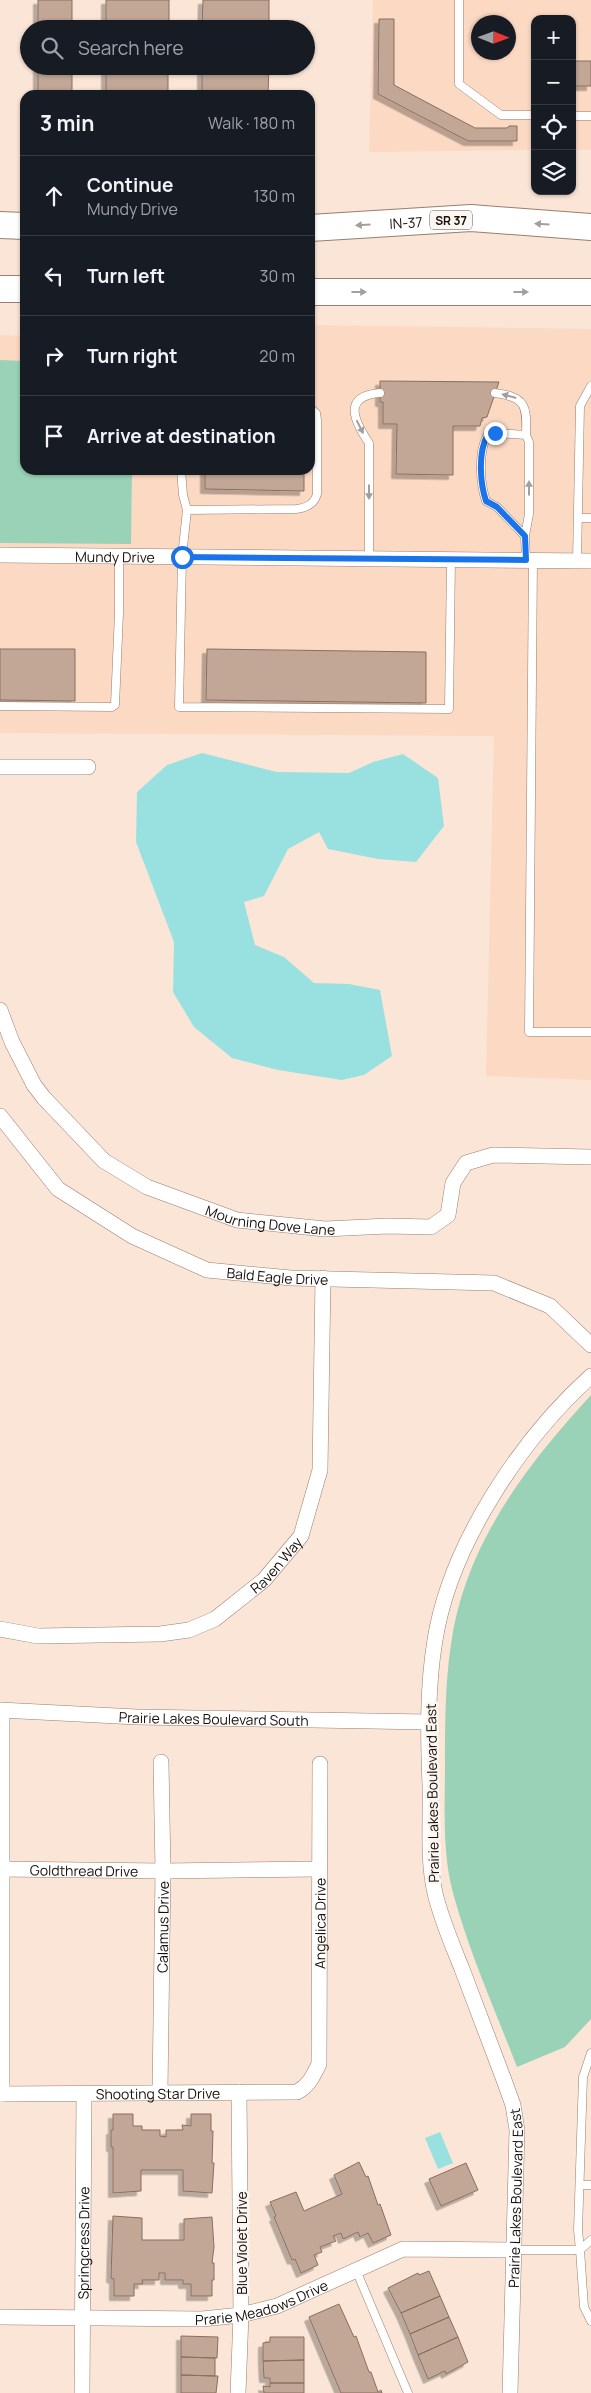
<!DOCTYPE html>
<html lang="en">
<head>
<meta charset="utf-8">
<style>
	body { margin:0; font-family:Manrope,sans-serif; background:#242831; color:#f1f3f6 }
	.controls { position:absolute; right:15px; top:15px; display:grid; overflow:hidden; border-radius:10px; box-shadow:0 1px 4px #0004 }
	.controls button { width:45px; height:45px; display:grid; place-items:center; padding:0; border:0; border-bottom:1px solid #363941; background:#171b24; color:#f1f3f6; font:25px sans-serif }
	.compass { position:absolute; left:471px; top:15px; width:45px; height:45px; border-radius:50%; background:#171b24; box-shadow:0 1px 4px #0004; rotate:91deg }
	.stop { position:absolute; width:15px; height:15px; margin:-11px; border:4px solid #1a73e8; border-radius:50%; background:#fff }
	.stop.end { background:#1a73e8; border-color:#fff; box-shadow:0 1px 5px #0008 }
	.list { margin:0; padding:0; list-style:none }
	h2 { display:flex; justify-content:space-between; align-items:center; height:65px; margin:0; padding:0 20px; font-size:21px }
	h2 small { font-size:16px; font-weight:400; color:#9ea1a6 }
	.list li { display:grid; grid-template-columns:32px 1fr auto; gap:15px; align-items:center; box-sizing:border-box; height:80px; padding:0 20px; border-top:1px solid #363941 }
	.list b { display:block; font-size:19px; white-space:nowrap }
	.list p { margin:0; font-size:16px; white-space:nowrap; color:#9ea1a6 }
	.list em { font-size:16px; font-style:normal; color:#9ea1a6 }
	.icon { flex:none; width:28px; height:28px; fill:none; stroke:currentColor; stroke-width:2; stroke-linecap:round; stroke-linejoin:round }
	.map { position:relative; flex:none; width:591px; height:2393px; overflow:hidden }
	.search { position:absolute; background:#171b24; box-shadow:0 1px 4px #0004; left:20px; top:20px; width:295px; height:55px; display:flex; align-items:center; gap:12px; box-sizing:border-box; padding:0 18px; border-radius:28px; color:#9ea1a6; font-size:19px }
	.panel { position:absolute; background:#171b24; box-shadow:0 1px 4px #0004; left:20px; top:90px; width:295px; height:385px; border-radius:15px }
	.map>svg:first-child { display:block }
	.built { fill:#fcd9c3; fill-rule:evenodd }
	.green { fill:#9ad2b7 }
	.water { fill:#99e1e1 }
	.building { fill:#c2a696; stroke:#896f60; filter:url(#shadow) }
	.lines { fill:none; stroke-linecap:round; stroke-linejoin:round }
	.service-casing { stroke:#987f6f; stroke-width:9 }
	.minor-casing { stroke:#987f6f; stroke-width:16 }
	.motorway-casing { stroke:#987f6f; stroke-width:28 }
	.service { stroke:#fff; stroke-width:8 }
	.minor { stroke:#fff; stroke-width:15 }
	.motorway { stroke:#fff; stroke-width:26 }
	.oneway { fill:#a29f9c }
	.route { stroke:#1a73e8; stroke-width:6 }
	.labels { text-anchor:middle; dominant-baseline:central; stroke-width:5; stroke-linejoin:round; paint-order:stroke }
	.shield { fill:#fbf6f2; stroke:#5b544e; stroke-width:1 }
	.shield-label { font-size:12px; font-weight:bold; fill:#170e08 }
	.street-label { font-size:14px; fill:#170e08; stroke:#fbf6f2 }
</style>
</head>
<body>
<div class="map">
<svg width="591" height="2393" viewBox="0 0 591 2393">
	<defs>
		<filter id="shadow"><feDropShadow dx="-4.5" dy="4.5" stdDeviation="0" flood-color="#0004"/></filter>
	</defs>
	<rect width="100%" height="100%" fill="#fbe5d6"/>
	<!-- built -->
	<path class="built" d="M373 0H591V150H572V19H535V150L369 152ZM478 22H508V52H478Z
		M310 325 591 329V1080L486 1076 494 736 0 733V335L25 336V470H310Z"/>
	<!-- green -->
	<path class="green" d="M0 360 25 361V470H132L131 544 0 543Z
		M591 1395V2019L565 2047 517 2067C495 2010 469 1952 453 1893 442 1852 445 1808 445 1765 445 1725 445 1684 451 1644 465 1545 525 1467 591 1395Z"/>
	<!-- water -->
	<path class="water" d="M202 753 277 772 349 773 373 762 403 754 438 778 444 826 416 862 378 859 328 849 319 832 288 849 264 896 244 902 255 945 284 957 314 983 349 984 380 990 392 1056 364 1075 342 1080 278 1070 232 1058 194 1027 173 992 174 942 136 842 137 792 167 765Z
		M440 2132 453 2163 438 2169 425 2138Z"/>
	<!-- building -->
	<path class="building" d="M38 0H72V29H38Z
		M106 0H169V29H106Z
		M203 0H269V29H202Z
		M379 19H394V85L475 128H507L509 126H517V141H468L378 94Z
		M572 61H591V86H572Z
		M38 66H72V95H38Z
		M106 66H168V95H106Z
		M202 66H269L268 95H202Z
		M380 381 499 382 487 417 482 418 480 426H453V475L396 474 397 424H383V402H380Z
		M205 470H304V491L205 489Z
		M0 649H75V701L0 700Z
		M207 649 426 652V703L206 700Z
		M113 2114H133V2126H142V2130H160V2136L166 2137V2130H183L182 2125 191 2126V2114H211V2131H213L212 2163H214L212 2193 183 2191V2170H141V2191L113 2193V2147H111V2130H113Z
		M359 2162 366 2177 368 2176 378 2205 380 2204 391 2235 373 2243 368 2233 360 2237 358 2232 343 2239 341 2233 333 2236 336 2241 320 2247 322 2252 314 2255 318 2265 301 2273 295 2259 292 2260 274 2217 276 2216 270 2202 296 2192 304 2211 342 2194 334 2175Z
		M466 2163 478 2190 441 2206 429 2179Z
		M113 2216 142 2218V2240H184V2219L212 2217 214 2247 212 2263H214V2280H212V2296H191V2284H183V2280H165V2273H159V2280H142L143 2284H134V2296H114V2279L111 2278Z
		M429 2271 440 2296 401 2313 388 2288 418 2273 419 2275Z
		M440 2296 449 2317 410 2334 401 2313Z
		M339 2304 354 2337 356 2336 369 2372H371L378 2392 381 2390 382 2393H341L309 2317Z
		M449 2317 458 2337 418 2355 410 2334Z
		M181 2336 218 2337 217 2358 181 2357Z
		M270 2337H304V2360L263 2361V2343L270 2342Z
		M458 2337 468 2362 446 2374 445 2371 428 2379 418 2355Z
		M181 2357 215 2358V2376L181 2375Z
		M304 2360V2383H270V2378H264L263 2361Z
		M181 2375 218 2376 216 2393H181Z
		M270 2383H304V2393H264L263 2386 270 2387Z"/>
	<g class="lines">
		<defs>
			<path id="service" d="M459 0V84L501 115H535
				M572 116H591
				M495 393C526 397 527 406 526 435
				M181 470 183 495 187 510 182 557 179 707 449 709 451 560
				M187 510 296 509C306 508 314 505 317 494V420L316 413 310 408
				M578 518H591
				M525 536 497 507 486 501C480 483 478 453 487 436L495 433 526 435 529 442V514L525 536 526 560
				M369 559V443C354 421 342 396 380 393
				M533 560 529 1032H591
				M577 561 580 406 591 386
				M0 706 112 707 115 705 119 613V556
				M580 2185H591
				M514 2250H580L584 2307 591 2321
				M580 2250 578 2230 583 2077 591 2053
				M580 2250 591 2240
				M356 2270 408 2393"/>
			<g id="minor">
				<path id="s1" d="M0 555 591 561"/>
				<path d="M0 767H88"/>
				<path id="s2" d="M0 1010 12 1042 34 1085 44 1098 104 1161 147 1187 237 1220 325 1229 388 1226 431 1227 448 1215 453 1183 466 1163 493 1155 591 1157"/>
				<path id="s3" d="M0 1116 58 1189 132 1236 207 1270 291 1278 494 1283 550 1306 591 1345"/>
				<path id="s4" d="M0 1629 38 1636 160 1634 189 1630 215 1619 264 1580 301 1536 320 1470 323 1278"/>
				<path id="s5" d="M0 1710 137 1717 428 1722"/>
				<path id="s6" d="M0 1869 163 1871 319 1869"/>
				<path id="s7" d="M160 2092 163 1871 161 1762"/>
				<path id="s8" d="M0 2094 297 2092C309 2086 313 2076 319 2064L320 1764"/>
				<path d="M2 2094V1711"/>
				<path id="s9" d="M0 2317 202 2319 241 2315 277 2306 403 2249 514 2250"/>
				<path id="s10" d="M82 2393 84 2094"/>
				<path d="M238 2393 241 2315 239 2092"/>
				<path id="s11" d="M510 2393 517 2130 513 2105 504 2080C490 2043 476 2006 462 1969 452 1944 441 1919 435 1893 427 1859 431 1820 430 1785 428 1737 427 1688 435 1640 450 1545 521 1439 591 1376"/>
			</g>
			<g id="motorway">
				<path d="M0 225 25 226"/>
				<path id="s12" d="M310 228 471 218 591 227"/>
				<path d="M0 289H25"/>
				<path d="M310 292H591"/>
			</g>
		</defs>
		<!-- service casing -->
		<use href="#service" class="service-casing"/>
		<!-- minor casing -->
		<use href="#minor" class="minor-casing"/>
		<!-- motorway casing -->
		<use href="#motorway" class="motorway-casing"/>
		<!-- service -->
		<use href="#service" class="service"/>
		<!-- minor -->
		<use href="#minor" class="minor"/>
		<!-- motorway -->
		<use href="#motorway" class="motorway"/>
	</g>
	<!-- one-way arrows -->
	<defs><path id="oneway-solid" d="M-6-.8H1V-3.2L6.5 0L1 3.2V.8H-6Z" transform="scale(1.25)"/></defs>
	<g class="oneway">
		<use href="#oneway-solid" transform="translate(542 224) rotate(-176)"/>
		<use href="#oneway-solid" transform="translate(363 225) rotate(176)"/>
		<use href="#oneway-solid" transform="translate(359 292)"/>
		<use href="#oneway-solid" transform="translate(521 292)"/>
		<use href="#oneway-solid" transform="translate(509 396) rotate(-165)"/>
		<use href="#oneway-solid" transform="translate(360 427) rotate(63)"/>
		<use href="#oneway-solid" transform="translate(529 488) rotate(-90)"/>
		<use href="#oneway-solid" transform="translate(369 492) rotate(90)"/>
	</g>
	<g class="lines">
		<!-- route -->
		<path class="route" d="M182 557 526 560 525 536 497 507 486 501C480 483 478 453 487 436L495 433"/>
	</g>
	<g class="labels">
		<!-- shield labels -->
		<rect class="shield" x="430" y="210.5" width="42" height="19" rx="4"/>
		<g class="shield-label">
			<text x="451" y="220">SR 37</text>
		</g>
		<!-- street labels -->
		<g class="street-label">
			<text stroke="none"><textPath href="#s12" startOffset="96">IN-37</textPath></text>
			<text stroke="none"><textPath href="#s1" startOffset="115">Mundy Drive</textPath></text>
			<text stroke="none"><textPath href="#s2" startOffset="365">Mourning Dove Lane</textPath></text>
			<text stroke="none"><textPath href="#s3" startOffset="334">Bald Eagle Drive</textPath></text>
			<text stroke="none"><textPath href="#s4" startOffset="300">Raven Way</textPath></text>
			<text stroke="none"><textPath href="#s5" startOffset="214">Prairie Lakes Boulevard South</textPath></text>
			<text transform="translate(432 1793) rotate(-91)">Prairie Lakes Boulevard East</text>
			<text stroke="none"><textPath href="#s6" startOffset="84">Goldthread Drive</textPath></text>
			<text stroke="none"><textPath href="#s8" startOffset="474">Angelica Drive</textPath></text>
			<text stroke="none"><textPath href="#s7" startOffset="165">Calamus Drive</textPath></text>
			<text stroke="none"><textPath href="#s8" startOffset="158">Shooting Star Drive</textPath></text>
			<text stroke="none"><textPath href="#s11" startOffset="195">Prairie Lakes Boulevard East</textPath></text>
			<text stroke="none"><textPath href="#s10" startOffset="150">Springcress Drive</textPath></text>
			<text transform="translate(241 2243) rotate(-90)">Blue Violet Drive</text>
			<text stroke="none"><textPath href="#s9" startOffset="264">Prarie Meadows Drive</textPath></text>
		</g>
	</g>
</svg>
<div class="controls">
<button>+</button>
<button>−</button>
<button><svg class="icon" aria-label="locate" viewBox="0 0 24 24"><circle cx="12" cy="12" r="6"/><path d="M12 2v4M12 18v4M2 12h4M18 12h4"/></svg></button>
<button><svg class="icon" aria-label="layers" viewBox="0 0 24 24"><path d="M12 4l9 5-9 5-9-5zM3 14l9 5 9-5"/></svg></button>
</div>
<svg class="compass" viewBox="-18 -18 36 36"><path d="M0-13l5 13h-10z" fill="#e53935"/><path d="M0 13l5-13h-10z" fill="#9ea1a6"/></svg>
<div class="stop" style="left:182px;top:557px"></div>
<div class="stop end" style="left:495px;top:433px"></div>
<div class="search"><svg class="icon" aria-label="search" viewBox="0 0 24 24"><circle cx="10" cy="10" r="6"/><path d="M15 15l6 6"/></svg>Search here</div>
<section class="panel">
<h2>3 min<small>Walk · 180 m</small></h2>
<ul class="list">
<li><svg class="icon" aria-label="ahead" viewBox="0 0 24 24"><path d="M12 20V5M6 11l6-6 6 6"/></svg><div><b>Continue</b><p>Mundy Drive</p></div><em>130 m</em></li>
<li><svg class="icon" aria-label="left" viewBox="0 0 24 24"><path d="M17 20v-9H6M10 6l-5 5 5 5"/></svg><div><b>Turn left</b></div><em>30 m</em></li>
<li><svg class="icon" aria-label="right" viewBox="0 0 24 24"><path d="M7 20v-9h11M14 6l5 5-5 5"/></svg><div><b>Turn right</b></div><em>20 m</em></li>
<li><svg class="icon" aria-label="arrive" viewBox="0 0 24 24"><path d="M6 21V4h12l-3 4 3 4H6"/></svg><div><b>Arrive at destination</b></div></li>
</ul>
</section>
</div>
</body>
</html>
